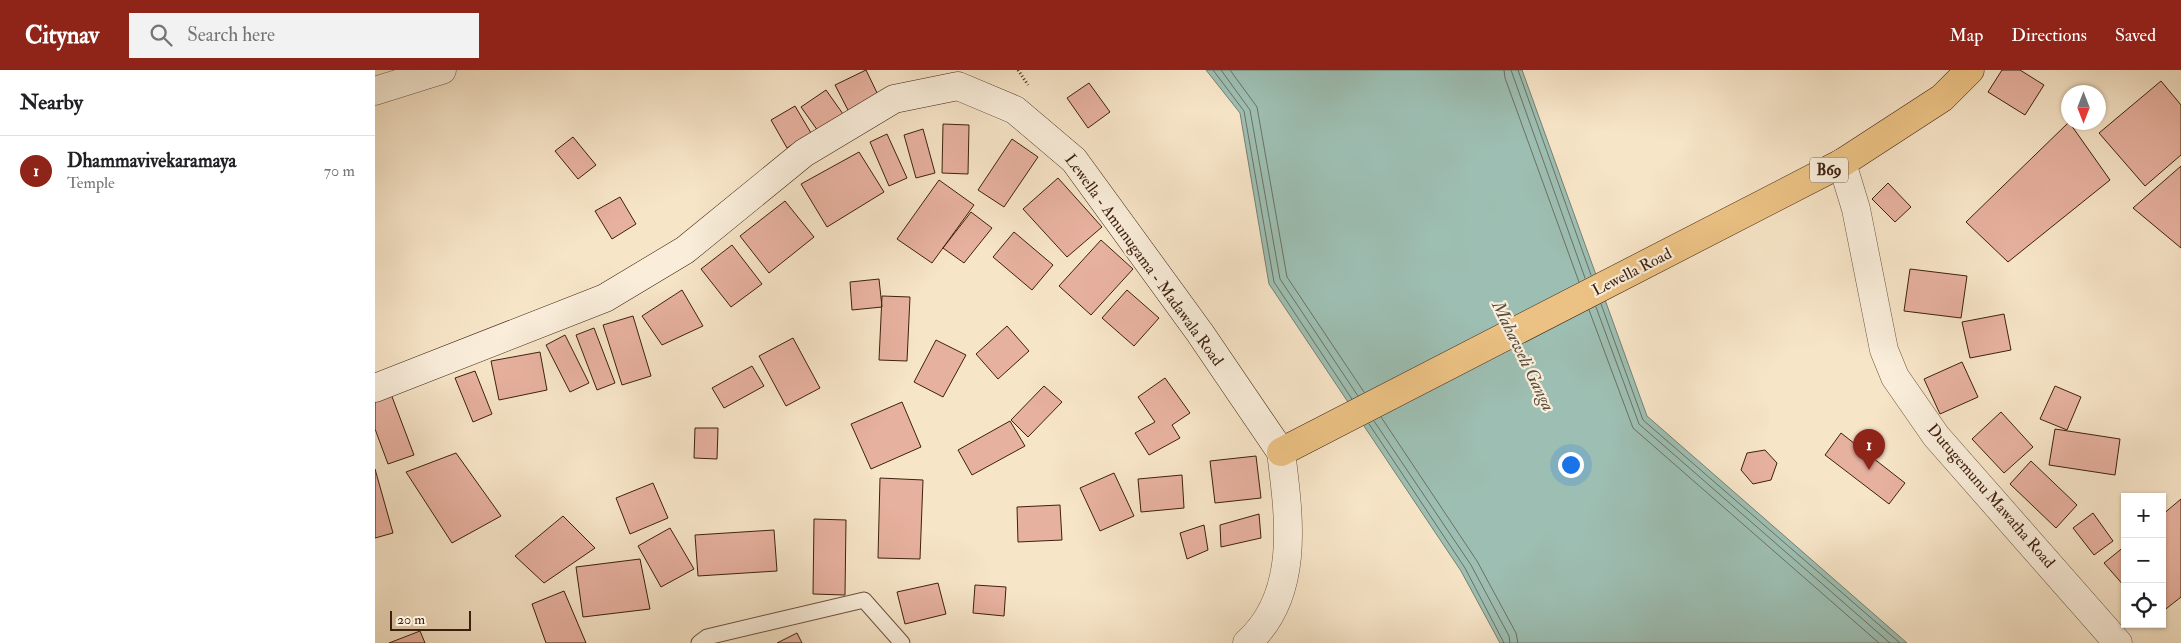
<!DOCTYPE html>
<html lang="en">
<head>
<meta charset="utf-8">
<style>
	body { margin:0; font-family:"IM FELL Double Pica",serif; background:#f2f2f2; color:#202124 }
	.controls { position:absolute; right:15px; bottom:15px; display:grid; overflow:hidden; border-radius:0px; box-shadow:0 1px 4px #0004 }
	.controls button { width:45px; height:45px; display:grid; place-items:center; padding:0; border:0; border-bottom:1px solid #e0e0e0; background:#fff; color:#202124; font:25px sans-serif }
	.compass { position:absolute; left:1686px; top:15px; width:45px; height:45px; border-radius:50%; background:#fff; box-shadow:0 1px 4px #0004; rotate:180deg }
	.scale { position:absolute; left:15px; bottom:12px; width:81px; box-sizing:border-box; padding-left:5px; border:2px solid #3e200e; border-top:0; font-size:14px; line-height:18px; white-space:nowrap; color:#3e200e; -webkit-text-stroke:4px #faeedb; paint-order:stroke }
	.you { position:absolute; left:1195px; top:394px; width:18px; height:18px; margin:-12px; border:4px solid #fff; border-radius:50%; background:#1a73e8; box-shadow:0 0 0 8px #1a73e833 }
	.badge { display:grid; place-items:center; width:32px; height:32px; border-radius:50%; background:#8f2418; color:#fff; font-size:16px; font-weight:700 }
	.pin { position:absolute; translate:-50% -41px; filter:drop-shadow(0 1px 2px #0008) }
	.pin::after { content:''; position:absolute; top:26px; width:18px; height:15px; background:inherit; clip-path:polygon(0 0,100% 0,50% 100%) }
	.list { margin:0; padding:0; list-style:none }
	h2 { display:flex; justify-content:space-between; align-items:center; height:65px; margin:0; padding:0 20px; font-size:21px }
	h2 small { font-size:16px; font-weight:400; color:#757577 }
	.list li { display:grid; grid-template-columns:32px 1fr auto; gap:15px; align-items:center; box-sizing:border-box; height:70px; padding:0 20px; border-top:1px solid #e0e0e0 }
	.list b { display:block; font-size:19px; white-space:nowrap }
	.list p { margin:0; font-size:16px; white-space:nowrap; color:#757577 }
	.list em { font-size:16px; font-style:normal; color:#757577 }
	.icon { flex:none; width:28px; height:28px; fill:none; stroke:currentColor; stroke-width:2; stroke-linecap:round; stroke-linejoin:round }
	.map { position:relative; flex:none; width:1806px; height:573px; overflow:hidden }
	header { display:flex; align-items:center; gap:30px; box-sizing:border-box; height:70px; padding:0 25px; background:#8f2418; color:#fff }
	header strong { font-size:24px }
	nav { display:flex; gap:28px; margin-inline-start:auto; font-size:18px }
	.search { width:350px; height:45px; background:#f2f2f2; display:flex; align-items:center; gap:12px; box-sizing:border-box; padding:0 18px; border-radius:0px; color:#757577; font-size:19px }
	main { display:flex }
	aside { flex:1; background:#fff }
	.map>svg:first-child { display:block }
	.water { fill:#9dbfb3; stroke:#777f71 }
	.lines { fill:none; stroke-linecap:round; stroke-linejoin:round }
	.shore { stroke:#6e7060; stroke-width:1 }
	.building { fill:#e7b19f; stroke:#3e200e }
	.service-casing { stroke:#6c513c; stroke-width:17 }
	.minor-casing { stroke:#6c513c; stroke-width:29 }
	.tertiary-casing { stroke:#6c513c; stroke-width:29 }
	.secondary-casing { stroke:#3e200e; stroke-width:29 }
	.primary-casing { stroke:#3e200e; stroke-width:29 }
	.path { stroke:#3e200e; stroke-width:3; stroke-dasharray:1 2.5; stroke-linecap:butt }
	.service { stroke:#faeedb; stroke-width:15 }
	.minor { stroke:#faeedb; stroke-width:28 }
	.tertiary { stroke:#faeedb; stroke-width:28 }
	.secondary { stroke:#faeedb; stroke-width:28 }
	.primary { stroke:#ecc284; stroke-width:28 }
	.labels { text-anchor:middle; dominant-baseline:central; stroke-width:4.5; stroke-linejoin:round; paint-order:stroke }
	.shield { fill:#faeedb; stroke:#765e4c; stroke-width:1 }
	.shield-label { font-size:15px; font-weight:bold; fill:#3e200e }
	.street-label { font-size:16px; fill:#3e200e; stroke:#faeedb }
	.water-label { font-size:18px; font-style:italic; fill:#5a5040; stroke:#faeedb }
</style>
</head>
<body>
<header>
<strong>Citynav</strong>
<div class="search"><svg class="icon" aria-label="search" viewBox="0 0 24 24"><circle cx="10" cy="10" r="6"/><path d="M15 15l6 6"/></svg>Search here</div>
<nav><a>Map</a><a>Directions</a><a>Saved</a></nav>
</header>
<main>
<aside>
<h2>Nearby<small></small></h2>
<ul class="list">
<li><span class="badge">1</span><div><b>Dhammavivekaramaya</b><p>Temple</p></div><em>70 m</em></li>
</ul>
</aside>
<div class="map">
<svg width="1806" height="573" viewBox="0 0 1806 573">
	<rect width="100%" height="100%" fill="#f7e5c8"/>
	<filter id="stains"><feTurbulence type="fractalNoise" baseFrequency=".004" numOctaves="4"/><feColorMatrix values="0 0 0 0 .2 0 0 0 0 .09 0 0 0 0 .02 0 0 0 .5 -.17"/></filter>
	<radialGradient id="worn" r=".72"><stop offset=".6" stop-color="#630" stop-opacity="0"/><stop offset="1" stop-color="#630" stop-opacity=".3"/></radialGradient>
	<!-- water -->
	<path class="water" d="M831 0H1147L1272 346 1532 573H1125L1086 501 894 214 865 43Z"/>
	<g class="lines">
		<!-- shore -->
		<path class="shore" d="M838 0 869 41 899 212 977 329
			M846 0 875 40 905 209 983 326
			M855 0 882 37 912 207 989 322
			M1129 0 1130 8 1204 212
			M1136 0 1210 208
			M1143 0 1216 205
			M1226 234 1268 350 1525 573
			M1221 237 1264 354 1515 573
			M1214 240 1258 358 1504 573
			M1006 347 1102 491 1141 563 1143 573
			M999 351 1096 495 1134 566 1135 573
			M994 354 1090 498 1129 573"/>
	</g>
	<!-- building -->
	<path class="building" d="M491 0 505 29 475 44 460 15Z
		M1627 0H1645L1669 15 1650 45 1613 22Z
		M1786 11 1806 35V85L1770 116 1724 63Z
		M714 13 735 42 713 58 692 28Z
		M451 20 468 44 443 61 426 37Z
		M420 36 436 63 412 78 396 50Z
		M1694 52 1735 110 1633 192 1591 152Z
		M568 54 594 55 593 104 567 103Z
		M548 59 560 103 541 108 529 65Z
		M512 64 532 108 514 116 495 72Z
		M198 67 221 95 203 109 180 81Z
		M637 69 663 87 629 137 603 120Z
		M484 82 509 122 452 157 426 114Z
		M1806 96V178L1758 138Z
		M683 108 727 157 692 187 648 139Z
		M564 110 599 135 557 193 522 169Z
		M1513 113 1536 137 1520 152 1497 129Z
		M245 127 261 154 237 169 220 141Z
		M410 131 439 167 394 203 365 166Z
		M596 142 617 158 589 193 568 178Z
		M639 162 678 195 657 220 618 187Z
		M726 170 758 199 716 245 684 216Z
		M357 175 387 214 356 237 326 199Z
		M1535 199 1592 206 1586 248 1529 241Z
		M504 209 507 237 477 240 475 212Z
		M307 220 328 256 287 275 267 246Z
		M752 220 784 248 759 276 727 248Z
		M507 226 535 227 532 291 504 290Z
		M1629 244 1636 280 1595 288 1587 252Z
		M258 246 276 306 247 315 228 255Z
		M632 256 654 281 623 309 601 284Z
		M219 258 240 313 222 320 201 265Z
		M190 265 214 313 195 322 171 275Z
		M418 268 445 318 411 336 384 286Z
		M561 270 591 285 568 327 539 312Z
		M165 282 172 320 124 330 116 291Z
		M1587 292 1603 327 1565 344 1549 309Z
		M377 296 389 316 349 338 337 318Z
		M100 301 117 344 98 352 80 308Z
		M790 308 815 343 797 355 805 368 774 385 760 363 780 352 763 327Z
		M669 316 687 332 653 367 636 350Z
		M1680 316 1706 327 1692 360 1665 349Z
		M16 324 39 385 13 394 0 359V330Z
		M527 332 546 377 496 399 476 354Z
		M1626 342 1658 377 1629 403 1597 369Z
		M635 351 650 376 597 405 583 380Z
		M320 358H343L342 389 319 388Z
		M1680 359 1745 369 1740 405 1674 395Z
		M1466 363 1530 413 1514 434 1450 385Z
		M1390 380 1402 393 1396 410 1378 414 1366 400 1372 383Z
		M81 383 126 446 77 473 31 402Z
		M881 386 886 428 840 433 835 391Z
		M1656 391 1702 435 1681 458 1635 414Z
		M0 399 18 463 0 468Z
		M739 403 759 446 725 461 705 418Z
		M807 405 809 438 766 442 763 409Z
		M505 408 548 410 545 489 503 488Z
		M278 413 293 448 255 464 241 428Z
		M1806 429V527L1787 542V445Z
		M685 435 687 470 643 472 642 437Z
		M1718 443 1738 471 1719 485 1698 458Z
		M884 444 886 468 846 477 845 455Z
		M188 446 220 478 169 513 140 486Z
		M439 449 471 450 470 525 438 524Z
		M829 455 833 480 812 489 805 463Z
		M295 458 319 499 286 517 263 476Z
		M399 460 402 501 323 506 320 465Z
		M1750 476V517L1729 493Z
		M265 489 275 539 208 547 201 497Z
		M563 513 571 544 530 554 522 522Z
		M600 515 631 517 629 546 598 543Z
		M189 521 211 573H171L157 534Z
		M45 561 50 573H14Z
		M422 563 427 573H402Z"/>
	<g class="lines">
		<defs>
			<path id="service" d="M324 573 332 567 489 530 527 573"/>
			<path id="minor" d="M0 21 67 0"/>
			<path id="tertiary" d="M1467 93 1481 139 1509 280 1520 307 1561 366 1743 573
				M872 573C926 525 914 446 906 382"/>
			<path id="secondary" d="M0 318 230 228 310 180 429 83 519 29 583 16 640 40 699 90 825 263 906 382"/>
			<path id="primary" d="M906 382 1467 93 1567 28 1595 0"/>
		</defs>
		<!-- service casing -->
		<use href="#service" class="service-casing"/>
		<!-- minor casing -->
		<use href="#minor" class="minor-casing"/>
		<!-- tertiary casing -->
		<use href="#tertiary" class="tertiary-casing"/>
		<!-- secondary casing -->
		<use href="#secondary" class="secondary-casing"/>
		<!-- primary casing -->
		<use href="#primary" class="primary-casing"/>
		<!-- path -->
		<path class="path" d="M643 0 653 15"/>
		<!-- service -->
		<use href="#service" class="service"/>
		<!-- minor -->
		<use href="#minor" class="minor"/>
		<!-- tertiary -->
		<use href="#tertiary" class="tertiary"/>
		<!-- secondary -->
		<use href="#secondary" class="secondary"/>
		<!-- primary -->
		<use href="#primary" class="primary"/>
	</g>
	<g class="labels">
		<!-- shield labels -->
		<rect class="shield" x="1435" y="87.5" width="38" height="25" rx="4"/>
		<g class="shield-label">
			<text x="1454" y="100">B69</text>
		</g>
		<!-- street labels -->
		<g class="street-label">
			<text transform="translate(769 190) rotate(54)">Lewella - Amunugama - Madawala Road</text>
			<text transform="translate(1257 202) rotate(-27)">Lewella Road</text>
			<text transform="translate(1616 426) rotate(49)">Dutugemunu Mawatha Road</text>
		</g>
		<!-- water labels -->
		<g class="water-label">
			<text transform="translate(1148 286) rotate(64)">Mahaweli Ganga</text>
		</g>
	</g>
	<rect width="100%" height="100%" filter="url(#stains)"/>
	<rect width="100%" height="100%" fill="url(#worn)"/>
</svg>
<div class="controls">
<button>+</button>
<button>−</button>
<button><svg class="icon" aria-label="locate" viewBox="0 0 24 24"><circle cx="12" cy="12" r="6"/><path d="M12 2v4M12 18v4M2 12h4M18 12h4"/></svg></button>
</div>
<svg class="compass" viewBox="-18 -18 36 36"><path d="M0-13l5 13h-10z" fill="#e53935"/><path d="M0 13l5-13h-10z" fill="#757577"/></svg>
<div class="scale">20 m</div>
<div class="you"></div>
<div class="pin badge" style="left:1494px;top:400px">1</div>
</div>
</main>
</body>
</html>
